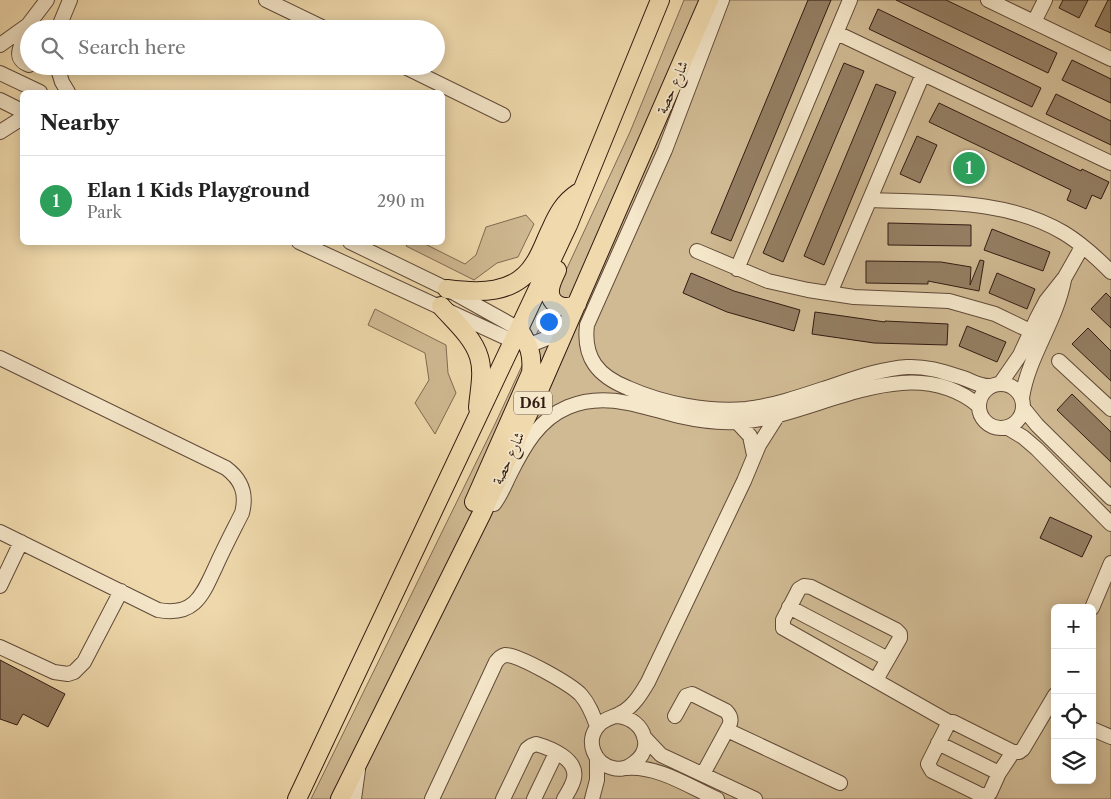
<!DOCTYPE html>
<html lang="en">
<head>
<meta charset="utf-8">
<style>
	body { margin:0; font-family:"Libre Caslon Text",Amiri,serif; background:#f6f6f6; color:#222 }
	.controls { position:absolute; right:15px; bottom:15px; display:grid; overflow:hidden; border-radius:8px; box-shadow:0 2px 12px #0003 }
	.controls button { width:45px; height:45px; display:grid; place-items:center; padding:0; border:0; border-bottom:1px solid #e0e0e0; background:#fff; color:#222; font:25px sans-serif }
	.you { position:absolute; left:548px; top:321px; width:18px; height:18px; margin:-12px; border:4px solid #fff; border-radius:50%; background:#1a73e8; box-shadow:0 0 0 8px #1a73e833 }
	.badge { display:grid; place-items:center; width:32px; height:32px; border-radius:50%; background:#111827; color:#fff; font-size:16px; font-weight:700 }
	.pin { position:absolute; translate:-50% -50%; border:2px solid #fff; box-shadow:0 1px 5px #0006 }
	.list { margin:0; padding:0; list-style:none }
	h2 { display:flex; justify-content:space-between; align-items:center; height:65px; margin:0; padding:0 20px; font-size:21px }
	h2 small { font-size:16px; font-weight:400; color:#767676 }
	.list li { display:grid; grid-template-columns:32px 1fr auto; gap:15px; align-items:center; box-sizing:border-box; height:90px; padding:0 20px; border-top:1px solid #e0e0e0 }
	.list b { display:block; font-size:19px; white-space:nowrap }
	.list p { margin:0; font-size:16px; white-space:nowrap; color:#767676 }
	.list em { font-size:16px; font-style:normal; color:#767676 }
	.icon { flex:none; width:28px; height:28px; fill:none; stroke:currentColor; stroke-width:2; stroke-linecap:round; stroke-linejoin:round }
	.map { position:relative; flex:none; width:1111px; height:799px; overflow:hidden }
	.search { position:absolute; background:#fff; box-shadow:0 2px 12px #0003; left:20px; top:20px; width:425px; height:55px; display:flex; align-items:center; gap:12px; box-sizing:border-box; padding:0 18px; border-radius:28px; color:#767676; font-size:19px }
	.panel { position:absolute; background:#fff; box-shadow:0 2px 12px #0003; left:20px; top:90px; width:425px; height:155px; border-radius:8px }
	.map>svg:first-child { display:block }
	.green { fill:#d0ba93; stroke:#806a52; fill-rule:evenodd }
	.building { fill:#947e63; stroke:#311b12 }
	.lines { fill:none; stroke-linecap:round; stroke-linejoin:round }
	.minor-casing { stroke:#614b39; stroke-width:16 }
	.major-casing { stroke:#311b12; stroke-width:20 }
	.minor { stroke:#f5e7ca; stroke-width:14 }
	.major { stroke:#f0daad; stroke-width:18 }
	.labels { text-anchor:middle; dominant-baseline:central; stroke-width:4; stroke-linejoin:round; paint-order:stroke }
	.shield { fill:#f5e7ca; stroke:#6c5849; stroke-width:1 }
	.shield-label { font-size:14px; font-weight:bold; fill:#311b12 }
	.street-label { font-size:15px; fill:#311b12; stroke:#f5e7ca }
</style>
</head>
<body>
<div class="map">
<svg width="1111" height="799" viewBox="0 0 1111 799">
	<rect width="100%" height="100%" fill="#f0daad"/>
	<filter id="stains"><feTurbulence type="fractalNoise" baseFrequency=".004" numOctaves="4"/><feColorMatrix values="0 0 0 0 .2 0 0 0 0 .09 0 0 0 0 .02 0 0 0 .5 -.17"/></filter>
	<radialGradient id="worn" r=".72"><stop offset=".6" stop-color="#630" stop-opacity="0"/><stop offset="1" stop-color="#630" stop-opacity=".3"/></radialGradient>
	<!-- green -->
	<path class="green" d="M684 0H1111V799H311L495 424 630 132ZM1055 608H1092V780H1055Z
		M526 215 534 224 518 257 497 263 474 280 406 246 408 243H423L465 264 476 255 486 227Z
		M375 309 446 345 448 373 456 393 435 434 415 403 429 380 425 353 368 325Z"/>
	<!-- building -->
	<path class="building" d="M808 0H831L731 241 711 233Z
		M896 0H946L1057 53 1048 73Z
		M1063 0H1088L1079 18 1059 8Z
		M1108 0H1111V33L1095 26Z
		M878 9 1041 88 1032 107 869 29Z
		M1072 60 1111 79V103L1062 80Z
		M844 63 864 71 783 262 763 253Z
		M876 84 896 92 824 265 804 256Z
		M1056 94 1111 121V145L1046 114Z
		M939 103 1081 171 1082 169 1109 182 1101 199 1092 195 1086 209 1067 200 1071 190 929 122Z
		M917 136 937 145 920 183 900 174Z
		M888 223 971 225V246L888 245Z
		M992 229 1050 252 1043 271 984 250Z
		M980 260 984 261 979 291 928 281V284L866 283V261L941 262 971 267 970 285Z
		M691 273 734 291 800 310 794 331 727 312 683 293Z
		M997 273 1035 289 1027 309 989 293Z
		M1106 293 1111 298V328L1091 309Z
		M815 312 885 322V321L948 324 947 345 874 343 812 334Z
		M967 326 1006 342 997 362 959 346Z
		M1088 328 1111 351V381L1072 344Z
		M1072 394 1111 432V462L1057 410Z
		M1050 517 1092 536 1082 557 1040 538Z
		M0 660 65 694 48 727 23 714 17 725 0 719Z"/>
	<g class="lines">
		<defs>
			<path id="minor" d="M266 0 326 29
				M722 0 665 150 587 325C583 358 598 376 628 388 664 404 707 412 746 409 772 406 799 397 823 389 851 380 878 369 907 367 927 366 944 372 963 378 972 381 981 387 991 386
				M988 0 1111 59
				M1034 22 1045 0
				M58 29 70 0
				M837 33 1111 163
				M29 35C19 45 13 59 29 65
				M0 45 28 25 47 0
				M57 66 62 82 68 92
				M403 66 503 115
				M0 73 40 92
				M0 100 22 111
				M0 132 22 118
				M870 200C935 203 1005 198 1064 233 1079 242 1098 259 1111 272
				M299 242 513 341 535 343 565 331
				M350 242 447 289 519 329
				M697 251 768 281 808 290 854 297 949 301 995 314 1024 328
				M737 269 850 0
				M830 293 923 74
				M0 358 226 468C242 480 247 494 242 513 233 531 224 548 216 566 203 593 196 617 158 610L0 532
				M1059 361 1111 409
				M979 406a22 22 0 1 1 44 0a22 22 0 1 1-44 0Z
				M1000 384 1020 355 1037 318 1046 301 1065 277 1082 247
				M1022 398C1028 357 1056 322 1064 280
				M1024 409 1037 425 1111 498
				M737 422 750 436 754 455
				M1008 428 1023 437 1037 449 1111 524
				M494 504C501 495 505 484 510 474 524 446 539 419 568 407 606 391 642 407 679 416 701 421 725 424 747 421 821 413 910 349 979 406
				M0 586 21 542
				M789 607 888 659
				M1092 608 1111 563
				M0 647 54 672 68 674 74 672 84 662 121 591
				M876 680 900 638V634L896 630 811 587 804 586 799 589 783 620V628L949 722
				M615 716C641 716 657 746 634 763 628 768 620 770 613 768 594 764 585 741 598 726 604 718 613 718 621 713 633 707 641 694 648 682L744 481 759 445 778 415
				M675 716 686 696 692 694 726 711C730 715 732 720 729 726L703 774
				M1092 729 1111 737
				M727 730 840 783
				M644 737 661 755 755 799
				M938 743 999 773
				M1013 752 999 773 990 793 983 796 932 771 928 764 949 722H953L1013 752H1019L1023 749 1055 695
				M627 768C659 766 688 786 717 799
				M354 799 358 770
				M432 799 496 662C499 658 501 656 505 655 518 654 572 685 581 695 589 704 593 715 597 726
				M503 799 527 749 531 746 536 744C550 748 578 759 574 778 573 785 568 792 564 799
				M534 799 556 753
				M592 799 597 780V758"/>
			<path id="major" d="M557 270C554 277 549 285 550 293 551 307 567 310 577 304
				M447 289C478 293 515 295 534 264 541 254 545 241 551 229 557 215 564 202 578 193
				M441 306C454 321 473 337 479 357 484 373 479 392 478 408
				M474 502 531 373C533 354 529 345 519 329
				M297 799 568 225 660 0
				M340 799 482 513 536 397 709 0"/>
		</defs>
		<!-- minor casing -->
		<use href="#minor" class="minor-casing"/>
		<!-- major casing -->
		<use href="#major" class="major-casing"/>
		<!-- minor -->
		<use href="#minor" class="minor"/>
		<!-- major -->
		<use href="#major" class="major"/>
	</g>
	<g class="labels">
		<!-- shield labels -->
		<rect class="shield" x="514" y="391.5" width="38" height="23" rx="4"/>
		<g class="shield-label">
			<text x="533" y="403">D61</text>
		</g>
		<!-- street labels -->
		<g class="street-label">
			<text transform="translate(672 87) rotate(-66)">شارع حصة</text>
			<text transform="translate(508 458) rotate(-65)">شارع حصة</text>
		</g>
	</g>
	<rect width="100%" height="100%" filter="url(#stains)"/>
	<rect width="100%" height="100%" fill="url(#worn)"/>
</svg>
<div class="controls">
<button>+</button>
<button>−</button>
<button><svg class="icon" aria-label="locate" viewBox="0 0 24 24"><circle cx="12" cy="12" r="6"/><path d="M12 2v4M12 18v4M2 12h4M18 12h4"/></svg></button>
<button><svg class="icon" aria-label="layers" viewBox="0 0 24 24"><path d="M12 4l9 5-9 5-9-5zM3 14l9 5 9-5"/></svg></button>
</div>
<div class="you"></div>
<div class="pin badge" style="left:969px;top:168px;background:#2e9e5b">1</div>
<div class="search"><svg class="icon" aria-label="search" viewBox="0 0 24 24"><circle cx="10" cy="10" r="6"/><path d="M15 15l6 6"/></svg>Search here</div>
<section class="panel">
<h2>Nearby<small></small></h2>
<ul class="list">
<li><span class="badge" style="background:#2e9e5b">1</span><div><b>Elan 1 Kids Playground</b><p>Park</p></div><em>290 m</em></li>
</ul>
</section>
</div>
</body>
</html>
